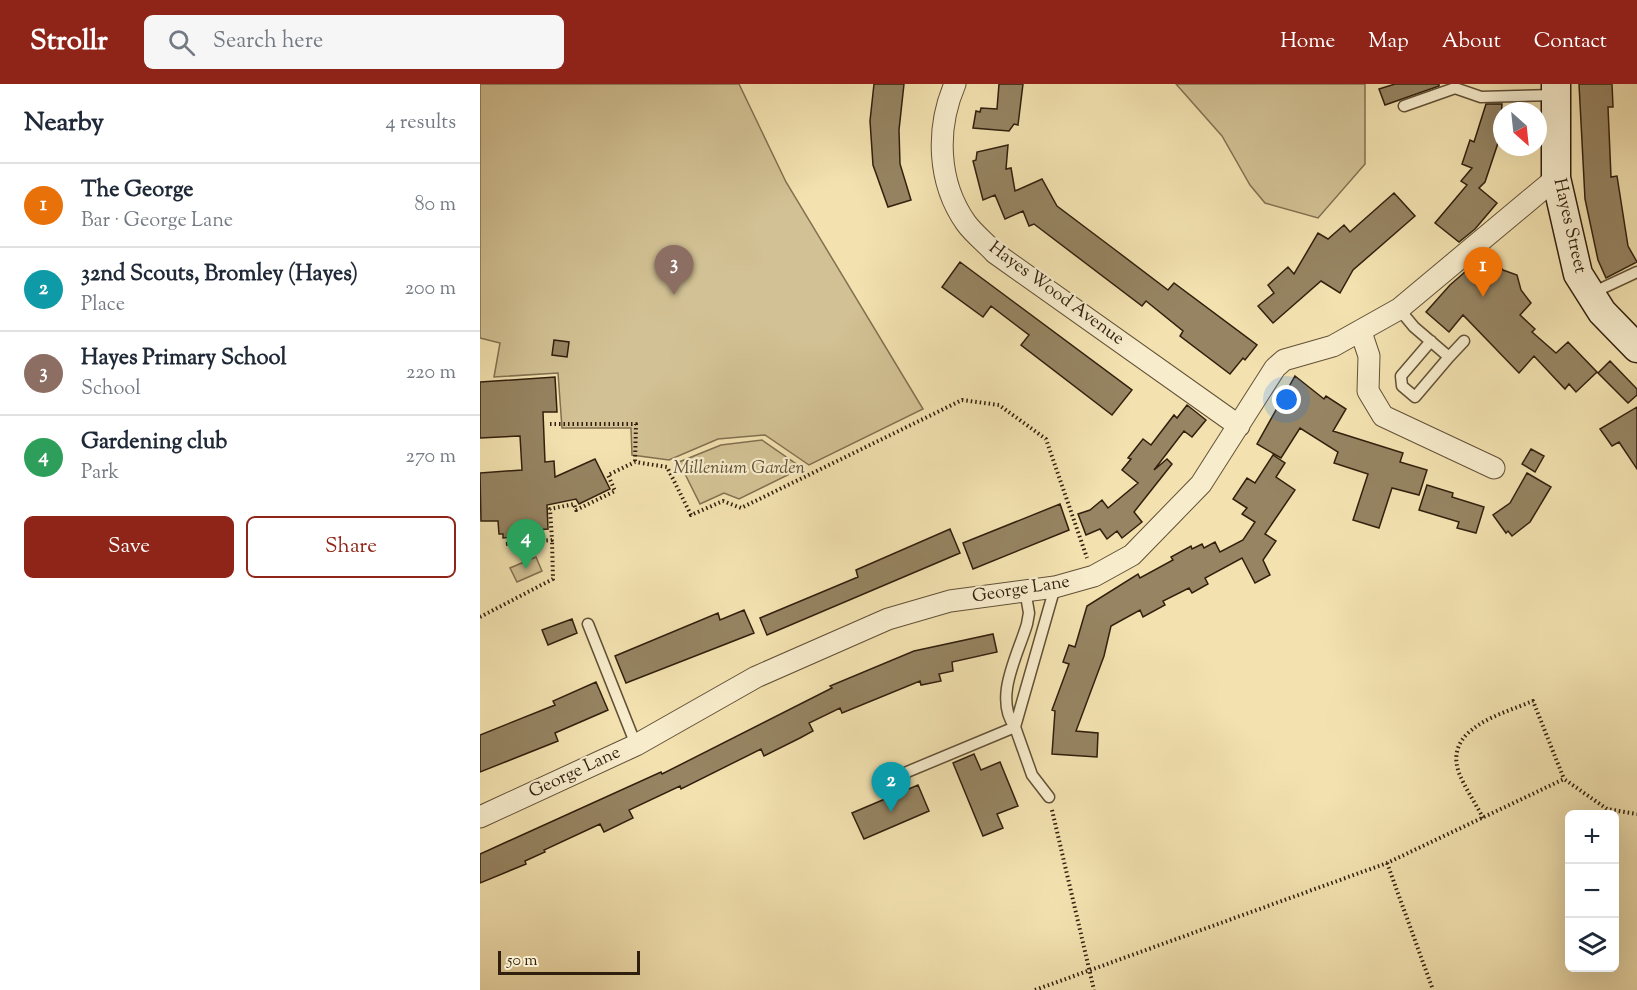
<!DOCTYPE html>
<html lang="en">
<head>
<meta charset="utf-8">
<style>
	body { margin:0; font-family:"Sorts Mill Goudy",serif; background:#f6f6f7; color:#1f2937 }
	.controls { position:absolute; right:18px; bottom:18px; display:grid; overflow:hidden; border-radius:9px; box-shadow:0 6px 24px #0002 }
	.controls button { width:54px; height:54px; display:grid; place-items:center; padding:0; border:0; border-bottom:2px solid #e0e1e3; background:#fff; color:#1f2937; font:30px sans-serif }
	.compass { position:absolute; left:1013px; top:18px; width:54px; height:54px; border-radius:50%; background:#fff; box-shadow:0 6px 24px #0002; rotate:153deg }
	.scale { position:absolute; left:18px; bottom:15px; width:142px; box-sizing:border-box; padding-left:6px; border:3px solid #311f0d; border-top:0; font-size:16px; line-height:21px; white-space:nowrap; color:#311f0d; -webkit-text-stroke:4px #f7eccc; paint-order:stroke }
	.you { position:absolute; left:807px; top:316px; width:21px; height:21px; margin:-15px; border:4px solid #fff; border-radius:50%; background:#1a73e8; box-shadow:0 0 0 9px #1a73e833 }
	.badge { display:grid; place-items:center; width:39px; height:39px; border-radius:50%; background:#8f2418; color:#fff; font-size:20px; font-weight:700 }
	.pin { position:absolute; translate:-50% -50px; filter:drop-shadow(0 2px 3px #0008) }
	.pin::after { content:''; position:absolute; top:32px; width:21px; height:18px; background:inherit; clip-path:polygon(0 0,100% 0,50% 100%) }
	.list { margin:0; padding:0; list-style:none }
	h2 { display:flex; justify-content:space-between; align-items:center; height:78px; margin:0; padding:0 24px; font-size:26px }
	h2 small { font-size:20px; font-weight:400; color:#747a83 }
	.list li { display:grid; grid-template-columns:39px 1fr auto; gap:18px; align-items:center; box-sizing:border-box; height:84px; padding:0 24px; border-top:2px solid #e0e1e3 }
	.list b { display:block; font-size:22px; white-space:nowrap }
	.list p { margin:0; font-size:20px; white-space:nowrap; color:#747a83 }
	.list em { font-size:20px; font-style:normal; color:#747a83 }
	.actions { display:flex; gap:12px; padding:18px 24px }
	.actions a { flex:1; padding:14px 0; border:2px solid #8f2418; border-radius:9px; text-align:center; font-size:21px; color:#8f2418 }
	.actions .main { background:#8f2418; color:#fff }
	.icon { flex:none; width:33px; height:33px; fill:none; stroke:currentColor; stroke-width:2; stroke-linecap:round; stroke-linejoin:round }
	.map { position:relative; flex:none; width:1157px; height:906px; overflow:hidden }
	header { display:flex; align-items:center; gap:36px; box-sizing:border-box; height:84px; padding:0 30px; background:#8f2418; color:#fff }
	header strong { font-size:28px }
	nav { display:flex; gap:33px; margin-inline-start:auto; font-size:21px }
	.search { width:420px; height:54px; background:#f6f6f7; display:flex; align-items:center; gap:15px; box-sizing:border-box; padding:0 21px; border-radius:9px; color:#747a83; font-size:22px }
	main { display:flex }
	aside { flex:1; background:#fff }
	.map>svg:first-child { display:block }
	.green { fill:#d2c194; stroke:#827050; stroke-width:1.5 }
	.building { fill:#968462; stroke:#311f0d; stroke-width:1.5 }
	.lines { fill:none; stroke-linecap:round; stroke-linejoin:round }
	.lane-casing { stroke:#625036; stroke-width:13 }
	.street-casing { stroke:#625036; stroke-width:23 }
	.secondary-casing { stroke:#311f0d; stroke-width:31 }
	.path { stroke:#311f0d; stroke-width:4; stroke-dasharray:1.5 3; stroke-linecap:butt }
	.lane { stroke:#f7eccc; stroke-width:10 }
	.street { stroke:#f7eccc; stroke-width:21 }
	.secondary { stroke:#f7eccc; stroke-width:28 }
	.labels { text-anchor:middle; dominant-baseline:central; stroke-width:4.5; stroke-linejoin:round; paint-order:stroke }
	.street-label { font-size:18px; fill:#311f0d; stroke:#f7eccc }
	.park-label { font-size:18px; font-style:italic; fill:#615036; stroke:#f7eccc }
</style>
</head>
<body>
<header>
<strong>Strollr</strong>
<div class="search"><svg class="icon" aria-label="search" viewBox="0 0 24 24"><circle cx="10" cy="10" r="6"/><path d="M15 15l6 6"/></svg>Search here</div>
<nav><a>Home</a><a>Map</a><a>About</a><a>Contact</a></nav>
</header>
<main>
<aside>
<h2>Nearby<small>4 results</small></h2>
<ul class="list">
<li><span class="badge" style="background:#e8710a">1</span><div><b>The George</b><p>Bar · George Lane</p></div><em>80 m</em></li>
<li><span class="badge" style="background:#0f9aa8">2</span><div><b>32nd Scouts, Bromley (Hayes)</b><p>Place</p></div><em>200 m</em></li>
<li><span class="badge" style="background:#8d6e63">3</span><div><b>Hayes Primary School</b><p>School</p></div><em>220 m</em></li>
<li><span class="badge" style="background:#2e9e5b">4</span><div><b>Gardening club</b><p>Park</p></div><em>270 m</em></li>
</ul>
<div class="actions"><a class="main">Save</a><a>Share</a></div>
</aside>
<div class="map">
<svg width="1157" height="906" viewBox="0 0 1157 906">
	<rect width="100%" height="100%" fill="#f3e2b0"/>
	<filter id="stains"><feTurbulence type="fractalNoise" baseFrequency=".00333" numOctaves="4"/><feColorMatrix values="0 0 0 0 .2 0 0 0 0 .09 0 0 0 0 .02 0 0 0 .5 -.17"/></filter>
	<radialGradient id="worn" r=".72"><stop offset=".6" stop-color="#630" stop-opacity="0"/><stop offset="1" stop-color="#630" stop-opacity=".3"/></radialGradient>
	<!-- green -->
	<path class="green" d="M0 0H259L306 98 443 325 329 381 285 351 238 355 189 376 152 371 151 344H82L78 289 14 293 20 259 0 254Z
		M696 0H885V80L838 134 785 119 770 101 742 52Z
		M282 356 322 384 259 415 244 409 220 420 199 378 241 361Z
		M56 473 62 487 37 498 30 484Z"/>
	<!-- building -->
	<path class="building" d="M394 0H424L419 46 420 80 431 116 408 123 393 81 390 37Z
		M519 0H543L538 41 534 40 529 47 493 44 496 27 500 28 501 24 517 25Z
		M915 0H959V2L905 21 899 5Z
		M1099 0H1132L1133 23H1128L1131 93 1137 92 1148 162 1157 178 1126 194 1118 176 1105 115Z
		M1006 20H1022L1020 53 1005 98 999 104 1017 119 995 145 979 158 955 139 987 101 981 97 992 84 982 80 990 56 994 58Z
		M528 61 526 85 531 84 535 107 562 95 577 122 634 165 688 206 694 199 777 261 765 276 763 274 750 290 700 252 703 247 666 217 662 222 554 140 549 142 543 127 525 135 515 111 503 116 493 77 496 76 497 68Z
		M914 109 935 132 873 186 860 209 841 197 793 239 778 222 794 209 788 201 808 183 814 190 838 149 848 155 864 141 870 148Z
		M1008 168 1023 186 1037 191 1041 206 1051 219 1040 231 1055 245 1052 248 1076 269 1088 258 1117 288 1096 308 1089 300 1085 305 1054 272 1039 289 983 231 969 248 946 228 970 201Z
		M480 178 652 306 632 331 541 261 549 251 511 222 503 233 462 203Z
		M74 256 89 258 87 273 72 271Z
		M1130 277 1157 305V311L1148 319 1118 289Z
		M815 292 844 315 846 312 866 325 853 347 923 369 920 378 947 386 939 411 912 404 899 444 873 436 888 390 854 379 858 368 820 344 801 374 777 360Z
		M75 293 77 328H63L65 378 74 377 75 393 115 375 130 405 99 420 96 415 67 421 68 445 43 447 44 452 23 454V450H19L18 437H1L0 389 42 386 40 352 0 354V298Z
		M707 321 726 336 712 353 704 347 674 386 687 375 692 380 654 428 662 438 642 454 637 447 627 455 620 445 606 451 598 430 610 426 622 416 628 424 658 399 642 386 651 375 648 374 663 355 671 361 694 331 697 334Z
		M1157 323V385L1139 358 1132 362 1120 345Z
		M1051 365 1064 372 1055 388 1042 380Z
		M793 371 805 379 796 393 815 406 785 450 796 457 783 476 790 491 775 499 762 474 725 494 728 500 712 509 709 504 683 517 685 521 663 533 660 526 631 542 624 572 596 647 618 649 617 673 572 670 575 627 572 626 589 580 583 578 589 561 595 563 607 522 658 490 660 494 693 476 691 473 711 462 712 465 722 460 724 464 735 458 740 468 763 456 775 438 762 430 767 424 753 415 767 394 775 399Z
		M1047 389 1071 403 1050 438 1032 452 1028 447 1026 449 1013 431 1030 419Z
		M947 401 973 409 972 413 1004 423 996 449 977 444 979 438 939 426Z
		M580 420 589 446 493 485 483 459Z
		M470 445 480 469 287 551 280 534 378 493 376 486Z
		M264 526 274 549 146 599 135 572 238 529 240 536Z
		M92 535 97 549 68 561 62 546Z
		M513 550 517 568 472 578 473 587 459 590 461 597 441 601 440 597 362 629 360 624 329 639 333 647 320 654 284 672 281 665 201 705 200 702 149 726 153 734 124 748 120 740 64 766 65 768 45 777 46 780 0 799V770L181 688 182 690 352 604 350 602 434 567Z
		M116 598 128 626 75 649 78 657 0 688V651L75 621 73 617Z
		M494 670 501 686 520 678 538 722 517 730 523 744 503 752 473 679Z
		M438 701 449 727 384 755 372 729Z"/>
	<g class="lines">
		<defs>
			<path id="lane" d="M924 22 975 4 1001 13 1075 11
				M1112 209 1157 188
				M919 225 934 243 969 273 984 257
				M951 257 921 292 922 302 935 313 969 273
				M108 540 156 661
				M423 694 427 688 535 643C513 614 538 571 547 540L549 529 545 506
				M569 713 552 691 535 643 575 503"/>
			<path id="street" d="M475 0C456 44 457 98 486 139 494 150 506 159 515 169L759 342
				M881 248 889 272 888 307 903 332 1014 384
				M0 733 156 661 276 593 408 535 470 517 575 503 614 492 652 471 721 400 795 284 804 276 853 262 919 225 1076 94"/>
			<path id="secondary" d="M1076 0V94L1098 190 1122 228 1157 264"/>
		</defs>
		<!-- lane casing -->
		<use href="#lane" class="lane-casing"/>
		<!-- street casing -->
		<use href="#street" class="street-casing"/>
		<!-- secondary casing -->
		<use href="#secondary" class="secondary-casing"/>
		<!-- path -->
		<path class="path" d="M70 340H156L155 378
			M26 460 72 456 70 425 94 420 96 426 135 407 128 391 155 378 187 383 211 431 243 417 261 424 482 316 519 321 566 355 607 474
			M0 533 73 495 72 456
			M572 726 614 906
			M1003 734C996 720 985 704 979 689 963 644 1022 630 1053 617L1084 695
			M907 779 953 906
			M555 906 907 779 1084 695 1127 725 1157 730"/>
		<!-- lane -->
		<use href="#lane" class="lane"/>
		<!-- street -->
		<use href="#street" class="street"/>
		<!-- secondary -->
		<use href="#secondary" class="secondary"/>
	</g>
	<g class="labels">
		<!-- street labels -->
		<g class="street-label">
			<text transform="translate(1089 142) rotate(77)">Hayes Street</text>
			<text transform="translate(576 210) rotate(36)">Hayes Wood Avenue</text>
			<text transform="translate(541 506) rotate(-9)">George Lane</text>
			<text transform="translate(95 689) rotate(-25)">George Lane</text>
		</g>
		<!-- park labels -->
		<g class="park-label">
			<text x="259" y="385">Millenium Garden</text>
		</g>
	</g>
	<rect width="100%" height="100%" filter="url(#stains)"/>
	<rect width="100%" height="100%" fill="url(#worn)"/>
</svg>
<div class="controls">
<button>+</button>
<button>−</button>
<button><svg class="icon" aria-label="layers" viewBox="0 0 24 24"><path d="M12 4l9 5-9 5-9-5zM3 14l9 5 9-5"/></svg></button>
</div>
<svg class="compass" viewBox="-18 -18 36 36"><path d="M0-13l5 13h-10z" fill="#e53935"/><path d="M0 13l5-13h-10z" fill="#747a83"/></svg>
<div class="scale">50 m</div>
<div class="you"></div>
<div class="pin badge" style="left:1003px;top:213px;background:#e8710a">1</div>
<div class="pin badge" style="left:411px;top:728px;background:#0f9aa8">2</div>
<div class="pin badge" style="left:194px;top:211px;background:#8d6e63">3</div>
<div class="pin badge" style="left:46px;top:485px;background:#2e9e5b">4</div>
</div>
</main>
</body>
</html>
